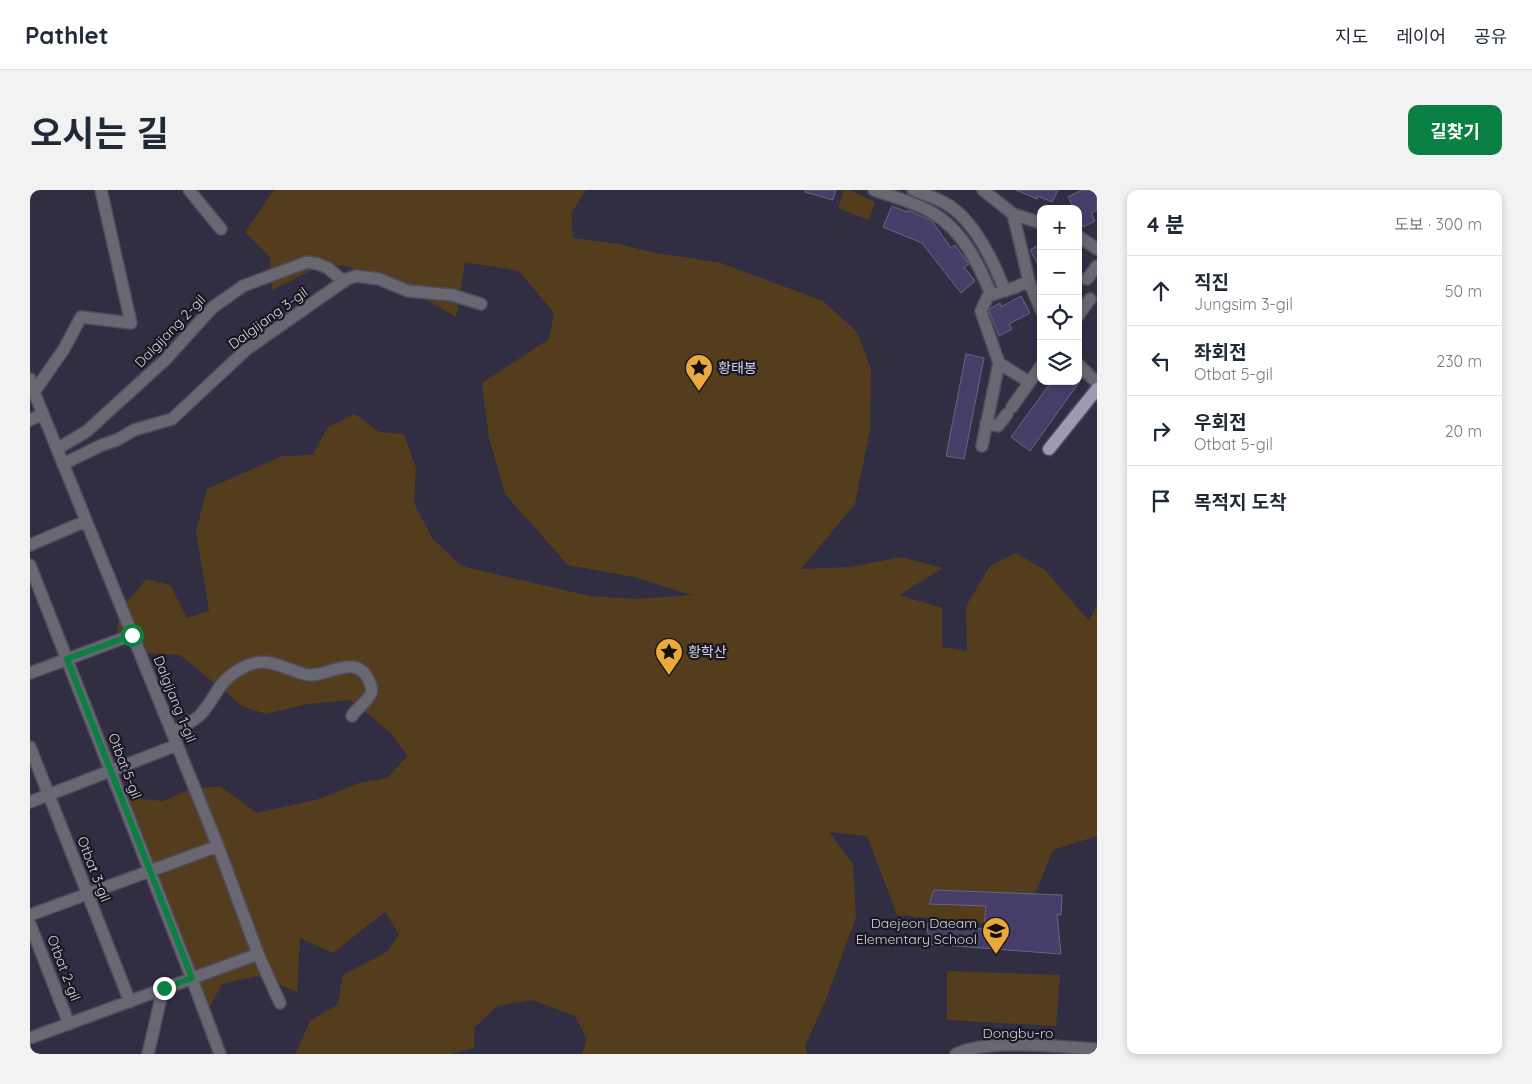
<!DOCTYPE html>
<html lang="ko">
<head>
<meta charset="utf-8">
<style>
	body { margin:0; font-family:Quicksand,"Noto Sans KR",sans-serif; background:#f2f2f3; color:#1f2937 }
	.controls { position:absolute; right:15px; top:15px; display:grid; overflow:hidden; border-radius:10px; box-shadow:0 2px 8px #0003 }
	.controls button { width:45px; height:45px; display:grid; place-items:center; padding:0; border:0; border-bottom:1px solid #e0e1e3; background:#fff; color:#1f2937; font:25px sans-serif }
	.stop { position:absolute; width:15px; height:15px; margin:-11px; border:4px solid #0b8043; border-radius:50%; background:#fff }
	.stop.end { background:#0b8043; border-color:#fff; box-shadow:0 1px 5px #0008 }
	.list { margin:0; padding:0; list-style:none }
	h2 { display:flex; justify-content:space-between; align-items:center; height:65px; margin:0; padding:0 20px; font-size:21px }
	h2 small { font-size:16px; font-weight:400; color:#747a83 }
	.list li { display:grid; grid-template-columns:32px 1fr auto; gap:15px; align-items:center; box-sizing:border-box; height:70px; padding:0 20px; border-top:1px solid #e0e1e3 }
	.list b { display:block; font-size:19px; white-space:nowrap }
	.list p { margin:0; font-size:16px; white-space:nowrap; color:#747a83 }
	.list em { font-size:16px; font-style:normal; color:#747a83 }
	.icon { flex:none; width:28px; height:28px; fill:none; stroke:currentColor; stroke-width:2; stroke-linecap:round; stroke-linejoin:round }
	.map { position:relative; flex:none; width:1067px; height:864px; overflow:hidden; border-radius:10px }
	header { display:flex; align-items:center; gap:30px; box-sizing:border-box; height:70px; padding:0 25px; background:#fff; border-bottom:1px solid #e0e1e3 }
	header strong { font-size:24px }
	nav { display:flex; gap:28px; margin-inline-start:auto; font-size:18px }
	.intro { display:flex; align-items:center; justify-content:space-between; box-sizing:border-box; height:120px; padding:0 30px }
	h1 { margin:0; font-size:35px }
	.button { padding:12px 22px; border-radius:10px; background:#0b8043; color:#fff; font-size:18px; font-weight:700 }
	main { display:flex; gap:30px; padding:0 30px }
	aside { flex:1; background:#fff; border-radius:10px; box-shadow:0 2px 8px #0003 }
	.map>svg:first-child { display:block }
	.green { fill:#533d1c }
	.building { fill:#463e69; stroke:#69667e }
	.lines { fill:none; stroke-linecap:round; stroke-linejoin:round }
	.minor-casing { stroke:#4f4c60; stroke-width:14 }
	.major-casing { stroke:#4f4c60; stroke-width:15 }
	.minor { stroke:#686772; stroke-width:11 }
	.major { stroke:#9d9bb1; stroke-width:12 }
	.route { stroke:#0b8043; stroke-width:6 }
	.labels { text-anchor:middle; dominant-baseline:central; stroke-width:4.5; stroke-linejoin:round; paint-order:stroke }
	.street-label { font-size:14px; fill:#d5d3e1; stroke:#191822 }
	.poi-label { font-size:14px; fill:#d5d3e1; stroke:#191822; text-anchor:start }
</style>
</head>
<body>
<header>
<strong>Pathlet</strong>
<nav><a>지도</a><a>레이어</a><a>공유</a></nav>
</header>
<div class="intro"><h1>오시는 길</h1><a class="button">길찾기</a></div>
<main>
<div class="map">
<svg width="1067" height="864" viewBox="0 0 1067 864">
	<rect width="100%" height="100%" fill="#312e44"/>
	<!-- green -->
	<path class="green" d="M244 0H556L541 24 543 48 589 54 621 62 691 73 793 111 827 142 841 179 840 240 825 314 771 379 820 377 871 367 913 378 869 405 912 418V457L937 461 936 416 960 376 986 363 1015 380 1059 431 1067 415V646L1023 660 991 737 867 725 837 646 799 642 823 674 826 727 795 812 775 856 777 864H552L557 849 545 826 502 810 467 816 444 838V858L420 864H265L280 831 308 814 313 785 358 761 369 744 355 722 303 763 270 748 267 802 227 786 192 794 179 818 92 607 133 611 158 600 190 596 227 623 289 609 329 593 357 588 377 566 362 544 321 510 277 514 236 524 212 516 150 465 109 463 87 445 89 422 116 389 140 395 157 428 179 421 166 341 177 299 252 266 282 265 298 237 325 224 349 242 374 244 386 278 384 313 402 348 431 376 560 406 607 409 662 405 604 387 538 375 475 304 459 248 452 193 519 149 524 123 489 81 435 72 426 127 365 92 317 76 294 74 242 100 240 67 215 42Z
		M814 0H819L845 12 839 30 808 18Z
		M917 781 1030 785 1026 836 917 830Z"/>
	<!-- building -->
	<path class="building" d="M775 0H806L803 10 775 2Z
		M986 0H1028L1022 12 1008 6 1007 9Z
		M1052 0H1067V20L1061 23 1065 31 1053 37 1048 26V19H1044L1038 7Z
		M862 16 877 22 878 20 902 31 921 58 925 55 936 70 939 74 934 77 945 91 931 103 892 53 853 37Z
		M1011 54V80L1000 60Z
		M991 106 1000 123 979 134 982 139 969 146 959 121 961 118 970 113 971 117Z
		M936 164 954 168 934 269 916 266Z
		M1022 191H1050L1000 261 981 247Z
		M904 700 1032 705 1031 725 1027 724 1031 764 899 754 897 734 954 739 956 716 899 714Z"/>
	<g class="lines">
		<defs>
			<path id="minor" d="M159 0 191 39
				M844 0C863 7 884 12 901 22 932 39 948 73 961 104
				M883 0C893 4 904 7 913 12 943 27 963 70 975 101
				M953 0 983 24 999 91 1011 120
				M983 24 1011 33
				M1048 46 1067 59
				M1057 89 1067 76
				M999 91 986 97 958 106 951 121 969 173 999 192
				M1048 126 1060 109
				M1048 174 1067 193
				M0 189 4 202 188 656 228 764 250 813
				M4 202 34 159 51 127 101 133 71 0
				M982 217 1011 176
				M0 230 13 224
				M956 233 968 236 977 224
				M952 256 969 173
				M27 259 57 241 135 170 182 118 213 96 277 72 288 74 298 78 314 92
				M33 274 72 255 87 250 104 240 142 229 217 159 317 89 326 86 349 89 378 101 422 105 451 114
				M0 355 56 331
				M0 375 162 789 190 864
				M0 483 102 445
				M142 542C151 537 164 532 171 524 188 505 187 491 214 477 240 464 255 481 279 485 297 487 325 463 338 489 340 493 343 498 341 503 339 510 326 519 322 526
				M0 557 100 812
				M0 612 147 555
				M0 725 188 656
				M0 734 39 834
				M0 848 228 764
				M118 864 133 799
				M926 864C960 848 1028 857 1067 859"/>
			<path id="major" d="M1019 259 1067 199"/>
		</defs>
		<!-- minor casing -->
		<use href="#minor" class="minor-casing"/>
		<!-- major casing -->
		<use href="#major" class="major-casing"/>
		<!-- minor -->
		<use href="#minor" class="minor"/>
		<!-- major -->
		<use href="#major" class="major"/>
	</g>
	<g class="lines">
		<!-- route -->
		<path class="route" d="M102 445 37 469 162 788 134 798"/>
	</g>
	<!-- icons -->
	<defs>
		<symbol id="sight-pin" viewBox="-11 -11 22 30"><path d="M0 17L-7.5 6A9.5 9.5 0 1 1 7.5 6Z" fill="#eba93a" stroke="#191822"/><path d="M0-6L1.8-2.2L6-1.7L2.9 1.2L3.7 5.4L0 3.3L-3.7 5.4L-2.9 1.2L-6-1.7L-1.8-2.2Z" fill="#111"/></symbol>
		<symbol id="school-pin" viewBox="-11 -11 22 30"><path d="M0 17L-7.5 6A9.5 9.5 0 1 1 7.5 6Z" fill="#eba93a" stroke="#191822"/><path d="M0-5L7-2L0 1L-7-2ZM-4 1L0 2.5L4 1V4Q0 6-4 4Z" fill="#111"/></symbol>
	</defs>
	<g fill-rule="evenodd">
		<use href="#sight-pin" x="653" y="162" width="32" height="43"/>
		<use href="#sight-pin" x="623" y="446" width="32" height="43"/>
		<use href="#school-pin" x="950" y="725" width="32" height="43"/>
	</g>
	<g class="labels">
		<!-- street labels -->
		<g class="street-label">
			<text transform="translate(238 128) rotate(-36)">Dalgijang 3-gil</text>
			<text transform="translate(140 141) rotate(-46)">Dalgijang 2-gil</text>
			<text transform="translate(145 509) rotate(68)">Dalgijang 1-gil</text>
			<text transform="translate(95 576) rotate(69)">Otbat 5-gil</text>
			<text transform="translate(64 679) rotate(69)">Otbat 3-gil</text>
			<text transform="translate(34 778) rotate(69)">Otbat 2-gil</text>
			<text x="988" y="843">Dongbu-ro</text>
		</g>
		<!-- poi labels -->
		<g class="poi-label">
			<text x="688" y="178">황태봉</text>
			<text x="658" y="462">황학산</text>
			<text x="947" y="733" text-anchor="end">Daejeon Daeam<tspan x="947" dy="16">Elementary School</tspan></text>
		</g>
	</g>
</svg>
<div class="controls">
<button>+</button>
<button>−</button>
<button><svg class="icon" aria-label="locate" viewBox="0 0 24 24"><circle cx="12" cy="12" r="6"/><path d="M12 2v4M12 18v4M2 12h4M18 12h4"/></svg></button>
<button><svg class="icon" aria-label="layers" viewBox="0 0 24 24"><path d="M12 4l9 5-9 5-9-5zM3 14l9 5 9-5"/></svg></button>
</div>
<div class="stop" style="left:102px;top:445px"></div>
<div class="stop end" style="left:134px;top:798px"></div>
</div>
<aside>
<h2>4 분<small>도보 · 300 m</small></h2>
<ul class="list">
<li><svg class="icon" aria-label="ahead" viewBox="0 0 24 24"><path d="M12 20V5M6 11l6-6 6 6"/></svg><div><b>직진</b><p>Jungsim 3-gil</p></div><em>50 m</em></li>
<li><svg class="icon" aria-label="left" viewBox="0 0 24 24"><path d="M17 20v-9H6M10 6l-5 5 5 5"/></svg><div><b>좌회전</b><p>Otbat 5-gil</p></div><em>230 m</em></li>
<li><svg class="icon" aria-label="right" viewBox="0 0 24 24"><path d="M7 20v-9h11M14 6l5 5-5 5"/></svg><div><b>우회전</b><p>Otbat 5-gil</p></div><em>20 m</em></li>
<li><svg class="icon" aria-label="arrive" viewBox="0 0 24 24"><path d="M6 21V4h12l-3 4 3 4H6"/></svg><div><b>목적지 도착</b></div></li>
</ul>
</aside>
</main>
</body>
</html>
